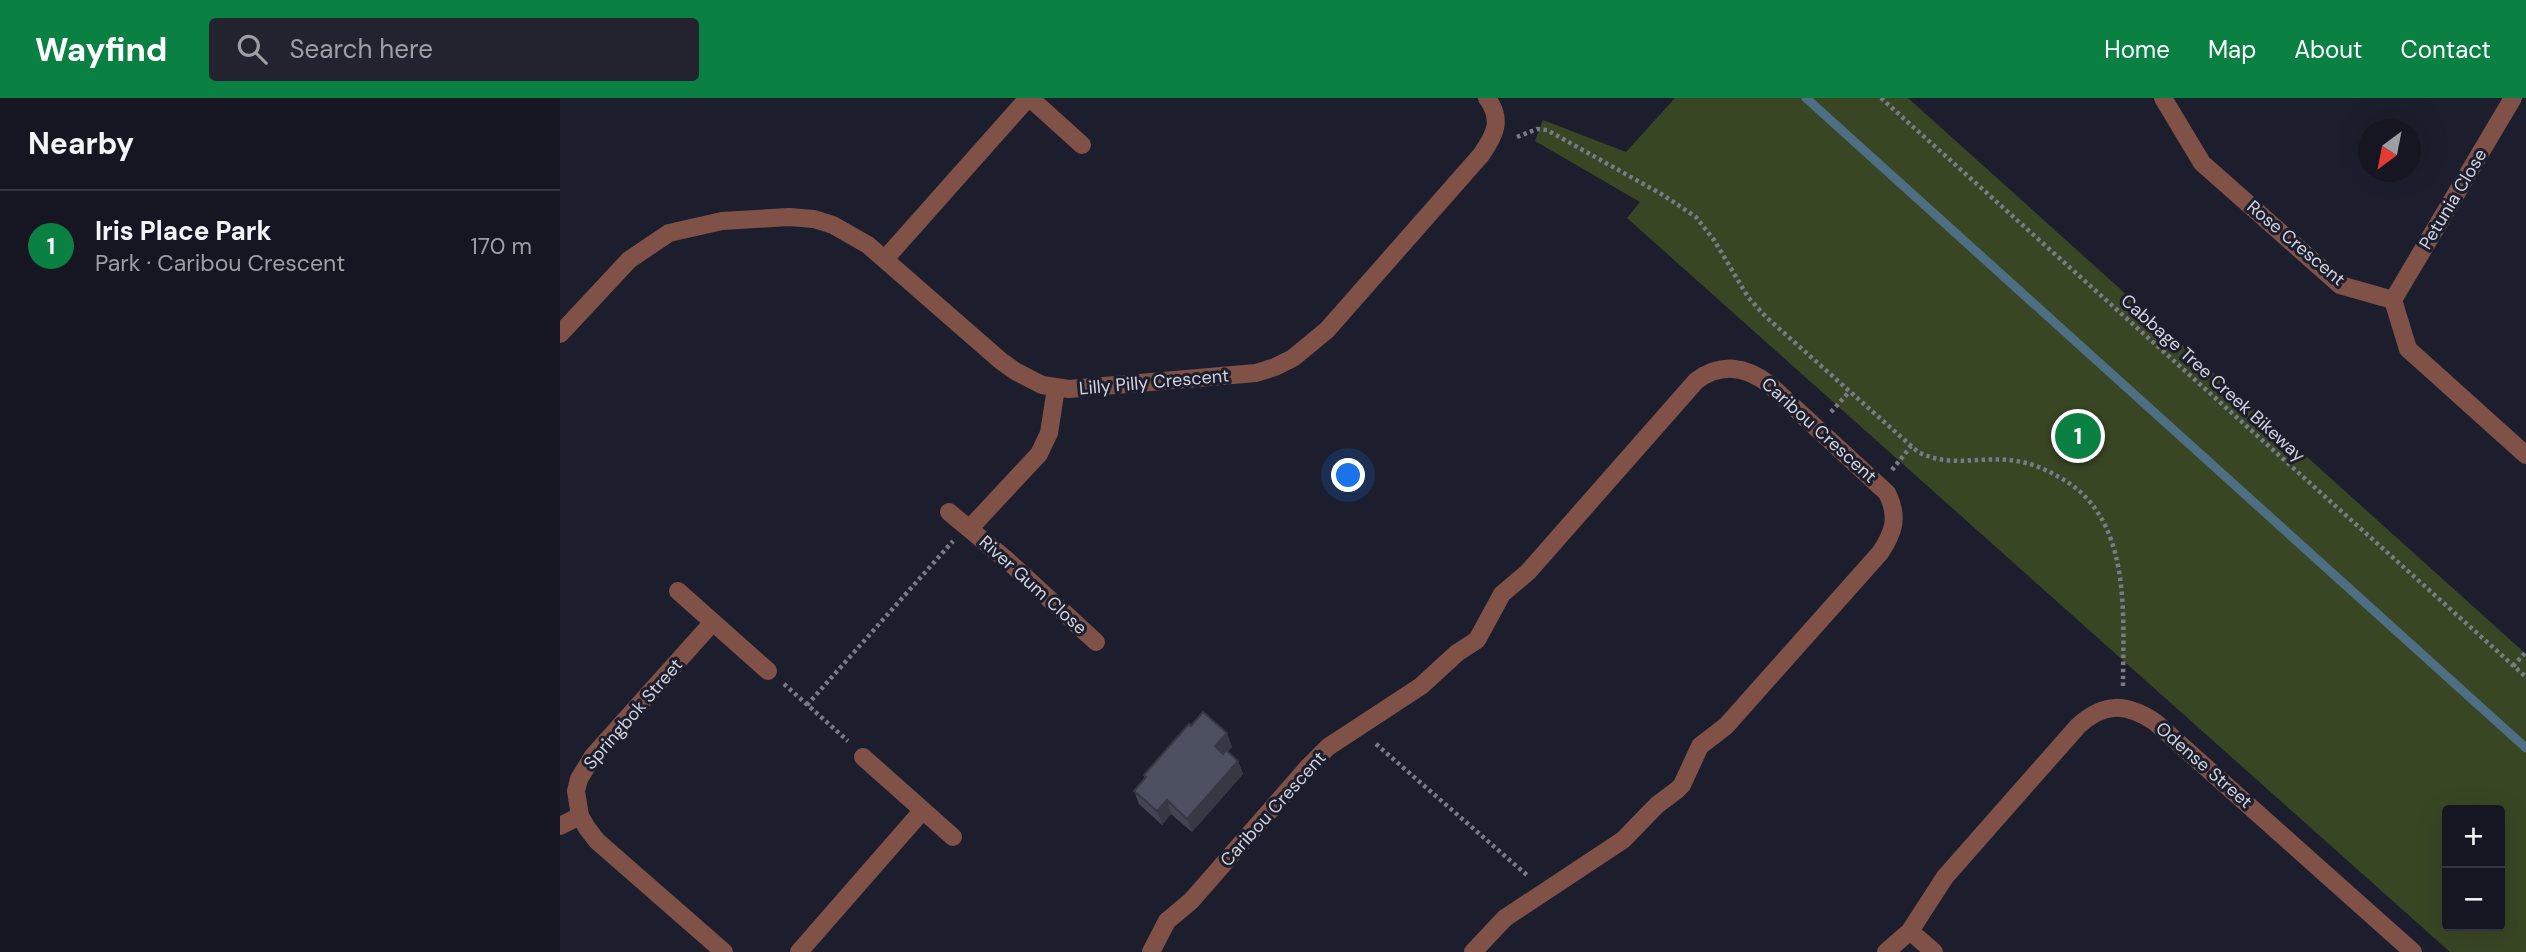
<!DOCTYPE html>
<html lang="en">
<head>
<meta charset="utf-8">
<style>
	body { margin:0; font-family:"DM Sans",sans-serif; background:#22232f; color:#f1f3f6 }
	.controls { position:absolute; right:21px; bottom:21px; display:grid; overflow:hidden; border-radius:7px; box-shadow:0 7px 28px #0002 }
	.controls button { width:63px; height:63px; display:grid; place-items:center; padding:0; border:0; border-bottom:2px solid #343540; background:#151622; color:#f1f3f6; font:35px sans-serif }
	.compass { position:absolute; left:1798px; top:21px; width:63px; height:63px; border-radius:50%; background:#151622; box-shadow:0 7px 28px #0002; rotate:212deg }
	.you { position:absolute; left:789px; top:378px; width:24px; height:24px; margin:-18px; border:5px solid #fff; border-radius:50%; background:#1a73e8; box-shadow:0 0 0 10px #1a73e833 }
	.badge { display:grid; place-items:center; width:46px; height:46px; border-radius:50%; background:#0b8043; color:#fff; font-size:23px; font-weight:700 }
	.pin { position:absolute; translate:-50% -50%; border:4px solid #fff; box-shadow:0 2px 7px #0006 }
	.list { margin:0; padding:0; list-style:none }
	h2 { display:flex; justify-content:space-between; align-items:center; height:91px; margin:0; padding:0 28px; font-size:30px }
	h2 small { font-size:23px; font-weight:400; color:#9d9fa5 }
	.list li { display:grid; grid-template-columns:46px 1fr auto; gap:21px; align-items:center; box-sizing:border-box; height:112px; padding:0 28px; border-top:2px solid #343540 }
	.list b { display:block; font-size:26px; white-space:nowrap }
	.list p { margin:0; font-size:23px; white-space:nowrap; color:#9d9fa5 }
	.list em { font-size:23px; font-style:normal; color:#9d9fa5 }
	.icon { flex:none; width:38px; height:38px; fill:none; stroke:currentColor; stroke-width:2; stroke-linecap:round; stroke-linejoin:round }
	.map { position:relative; flex:none; width:1966px; height:854px; overflow:hidden }
	header { display:flex; align-items:center; gap:42px; box-sizing:border-box; height:98px; padding:0 35px; background:#0b8043; color:#fff }
	header strong { font-size:33px }
	nav { display:flex; gap:38px; margin-inline-start:auto; font-size:24px }
	.search { width:490px; height:63px; background:#22232f; display:flex; align-items:center; gap:18px; box-sizing:border-box; padding:0 24px; border-radius:7px; color:#9d9fa5; font-size:26px }
	main { display:flex }
	aside { flex:1; background:#151622 }
	.map>svg:first-child { display:block }
	.green { fill:#394624; fill-rule:evenodd }
	.lines { fill:none; stroke-linecap:round; stroke-linejoin:round }
	.stream { stroke:#4d6e83; stroke-width:9 }
	.path { stroke:#787a87; stroke-width:4.5; stroke-dasharray:3.5 3.5; stroke-linecap:butt }
	.service { stroke:#7f5147; stroke-width:18 }
	.minor { stroke:#7f5147; stroke-width:18 }
	.wall { fill:#424553 }
	.shaded-wall { fill:#363844 }
	.building { fill:#4d5061; stroke:#363844; stroke-width:2 }
	.labels { text-anchor:middle; dominant-baseline:central; stroke-width:6; stroke-linejoin:round; paint-order:stroke }
	.street-label { font-size:18px; fill:#d1d3dd; stroke:#1c1e2d }
</style>
</head>
<body>
<header>
<strong>Wayfind</strong>
<div class="search"><svg class="icon" aria-label="search" viewBox="0 0 24 24"><circle cx="10" cy="10" r="6"/><path d="M15 15l6 6"/></svg>Search here</div>
<nav><a>Home</a><a>Map</a><a>About</a><a>Contact</a></nav>
</header>
<main>
<aside>
<h2>Nearby<small></small></h2>
<ul class="list">
<li><span class="badge">1</span><div><b>Iris Place Park</b><p>Park · Caribou Crescent</p></div><em>170 m</em></li>
</ul>
</aside>
<div class="map">
<svg width="1966" height="854" viewBox="0 0 1966 854">
	<rect width="100%" height="100%" fill="#1c1e2d"/>
	<!-- green -->
	<path class="green" d="M1115 0H1348L1966 556V854H1890L1067 120 1080 104 975 43 983 22 1066 54ZM1887 712H1940V828H1887Z"/>
	<g class="lines">
		<!-- stream -->
		<path class="stream" d="M1246 0 1966 650"/>
		<!-- path -->
		<path class="path" d="M1321 0 1966 579
			M957 39 977 31 987 32 1103 97 1136 119 1154 142 1188 199 1206 219 1358 354C1392 371 1422 357 1457 363 1471 365 1485 371 1497 378 1573 417 1563 515 1563 588
			M1271 314 1289 294
			M1332 372 1351 348
			M1953 568 1966 554
			M224 586 288 643
			M247 607 393 443
			M816 646 968 778"/>
		<!-- service -->
		<path class="service" d="M0 728 20 718"/>
		<!-- minor -->
		<path class="minor" d="M470 0 522 47
			M1603 0 1642 65 1780 187 1833 202 1848 251 1966 357
			M325 161 468 0
			M1833 202 1953 0
			M0 236 69 162 109 135 162 123 229 119 254 121 273 127 308 147 441 263 455 273 482 287 509 291 696 275 715 269 733 260 767 232 921 57C935 37 943 22 927 0
			M389 414 448 463 536 544
			M410 430 479 356 489 335 496 290
			M118 493 208 573
			M153 524 33 658 19 681 16 693 20 718 27 730 37 743 164 854
			M303 659 393 739
			M1350 833 1374 854
			M239 854 363 712
			M591 854 607 823 631 803 749 668 768 649 861 588 897 555 917 542 942 496 968 474 1136 283C1161 264 1186 268 1210 287L1327 395C1339 419 1334 434 1320 455L1166 628 1140 648 1122 687 1117 692 1097 707 1063 742 945 820 913 854
			M1326 854 1350 833 1385 779 1518 628C1544 604 1566 605 1595 624L1853 854"/>
	</g>
	<!-- wall -->
	<path class="wall" d="M672 649 668 653 678 663 683 676 632 734 611 716 602 727 579 706 574 693 585 681 584 677Z"/>
	<!-- shaded-wall -->
	<path class="shaded-wall" d="M667 635 672 649 660 662 655 648Z
		M678 663 683 676 632 734 627 721Z
		M607 702 611 716 602 727 597 713Z"/>
	<!-- building -->
	<path class="building" d="M643 614 667 635 655 648 663 656 666 652 678 663 627 721 607 702 597 713 574 693 586 679 584 677 629 626 631 628Z"/>
	<g class="labels">
		<!-- street labels -->
		<g class="street-label">
			<text transform="translate(1893 101) rotate(-59)">Petunia Close</text>
			<text transform="translate(1736 145) rotate(40)">Rose Crescent</text>
			<text transform="translate(1653 280) rotate(42)">Cabbage Tree Creek Bikeway</text>
			<text transform="translate(594 284) rotate(-5)">Lilly Pilly Crescent</text>
			<text transform="translate(1259 332) rotate(42)">Caribou Crescent</text>
			<text transform="translate(473 487) rotate(42)">River Gum Close</text>
			<text transform="translate(73 616) rotate(-49)">Springbok Street</text>
			<text transform="translate(1644 667) rotate(41)">Odense Street</text>
			<text transform="translate(713 711) rotate(-48)">Caribou Crescent</text>
		</g>
	</g>
</svg>
<div class="controls">
<button>+</button>
<button>−</button>
</div>
<svg class="compass" viewBox="-18 -18 36 36"><path d="M0-13l5 13h-10z" fill="#e53935"/><path d="M0 13l5-13h-10z" fill="#9d9fa5"/></svg>
<div class="you"></div>
<div class="pin badge" style="left:1518px;top:338px">1</div>
</div>
</main>
</body>
</html>
